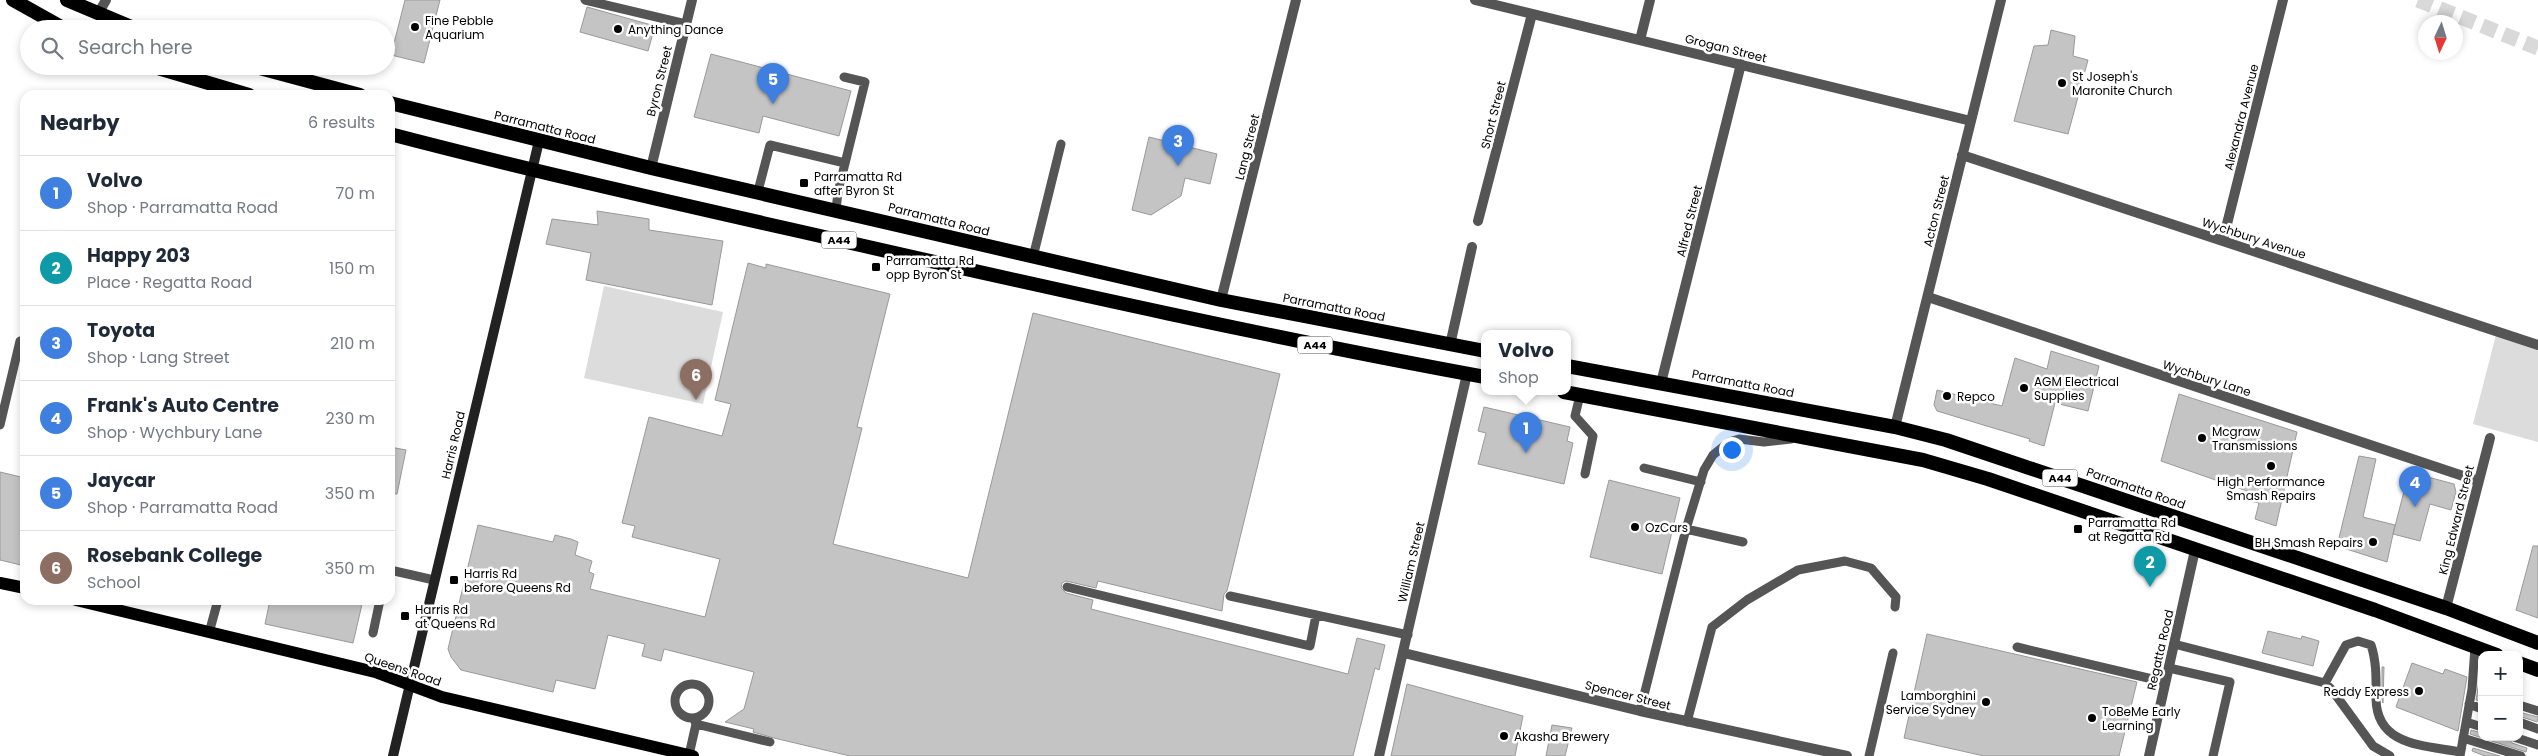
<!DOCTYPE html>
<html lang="en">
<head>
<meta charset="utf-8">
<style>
	body { margin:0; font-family:Poppins,sans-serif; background:#f2f2f3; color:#1f2937 }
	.controls { position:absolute; right:15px; bottom:15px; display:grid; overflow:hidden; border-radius:10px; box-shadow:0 2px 8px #0003 }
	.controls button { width:45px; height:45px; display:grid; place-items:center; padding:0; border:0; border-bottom:1px solid #e0e1e3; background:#fff; color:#1f2937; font:25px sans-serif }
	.compass { position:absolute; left:2418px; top:15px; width:45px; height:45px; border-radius:50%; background:#fff; box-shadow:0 2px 8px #0003; rotate:184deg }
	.you { position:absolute; left:1731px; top:449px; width:18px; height:18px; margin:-12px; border:4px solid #fff; border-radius:50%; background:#1a73e8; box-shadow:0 0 0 8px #1a73e833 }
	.badge { display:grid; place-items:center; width:32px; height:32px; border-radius:50%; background:#000; color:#fff; font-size:16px; font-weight:700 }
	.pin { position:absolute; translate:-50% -41px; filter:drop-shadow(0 1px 2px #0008) }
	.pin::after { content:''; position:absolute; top:26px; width:18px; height:15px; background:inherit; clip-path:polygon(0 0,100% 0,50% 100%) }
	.popup { position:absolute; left:1481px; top:330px; width:90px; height:65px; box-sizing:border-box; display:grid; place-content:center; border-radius:10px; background:#fff; filter:drop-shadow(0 1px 4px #0005); font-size:16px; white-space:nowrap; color:#747a83 }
	.popup b { font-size:19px; color:#1f2937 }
	.popup::after { content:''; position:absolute; left:50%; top:100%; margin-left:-10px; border:10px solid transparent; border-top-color:#fff }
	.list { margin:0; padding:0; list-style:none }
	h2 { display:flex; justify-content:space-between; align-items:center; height:65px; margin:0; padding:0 20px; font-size:21px }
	h2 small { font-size:16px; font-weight:400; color:#747a83 }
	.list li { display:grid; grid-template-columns:32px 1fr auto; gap:15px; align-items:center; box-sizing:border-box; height:75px; padding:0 20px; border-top:1px solid #e0e1e3 }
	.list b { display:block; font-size:19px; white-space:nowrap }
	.list p { margin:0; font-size:16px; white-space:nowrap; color:#747a83 }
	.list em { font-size:16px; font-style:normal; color:#747a83 }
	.icon { flex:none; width:28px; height:28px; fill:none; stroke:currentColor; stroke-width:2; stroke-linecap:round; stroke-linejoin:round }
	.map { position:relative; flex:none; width:2538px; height:756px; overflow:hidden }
	.search { position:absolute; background:#fff; box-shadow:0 2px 8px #0003; left:20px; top:20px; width:375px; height:55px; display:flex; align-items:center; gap:12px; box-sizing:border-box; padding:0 18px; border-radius:28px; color:#747a83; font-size:19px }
	.panel { position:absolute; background:#fff; box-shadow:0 2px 8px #0003; left:20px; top:90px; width:375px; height:515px; border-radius:15px }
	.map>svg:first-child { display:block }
	.green { fill:#dcdcdc }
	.building { fill:#c4c4c4; stroke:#999 }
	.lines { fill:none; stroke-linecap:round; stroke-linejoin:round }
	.motorway-tunnel { stroke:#d9d9d9; stroke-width:15; stroke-dasharray:15 8; stroke-linecap:butt }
	.service { stroke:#555; stroke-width:9 }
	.minor { stroke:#555; stroke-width:10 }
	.tertiary { stroke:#555; stroke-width:10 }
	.secondary { stroke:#222; stroke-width:10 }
	.primary { stroke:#000; stroke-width:12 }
	.trunk { stroke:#000; stroke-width:14 }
	.poi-dot { fill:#000; stroke:#fff; stroke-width:2 }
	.labels { text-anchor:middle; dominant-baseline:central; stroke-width:5; stroke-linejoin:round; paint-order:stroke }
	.shield { fill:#fff; stroke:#4c4c4c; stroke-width:1 }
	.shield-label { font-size:11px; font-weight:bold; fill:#000 }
	.poi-label { font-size:12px; fill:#000; stroke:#fff; text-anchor:start }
	.street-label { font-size:12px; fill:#000; stroke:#fff }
</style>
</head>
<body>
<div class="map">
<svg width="2538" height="756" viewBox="0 0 2538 756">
	<rect width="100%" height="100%" fill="#fff"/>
	<!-- green -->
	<path class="green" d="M604 286 723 312 703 404 584 378Z
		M2497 331 2538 345V442L2473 424Z"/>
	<!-- building -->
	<path class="building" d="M405 0H440L424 63 391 55Z
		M587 7 655 26 648 51 580 32Z
		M2051 30 2075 36 2073 56 2088 60 2068 134 2014 121 2034 46 2048 45Z
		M711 54 851 91 839 136 763 116 759 133 694 117Z
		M1149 137 1217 154 1210 184 1185 178 1181 196 1151 215 1132 210Z
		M597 211 649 219V230L723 241 712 305 586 280 591 253 546 244 552 219 598 225Z
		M748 263 766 268V264L890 294 857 427 862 428 833 544 968 578 1033 313 1280 374 1227 591 1224 594 1222 611 1098 581 1096 588 1066 581 1062 583 1061 588 1066 593 1093 600 1091 609 1348 674 1357 638 1385 645 1379 670 1375 668 1353 756H850L774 738 753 732 754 729 725 722 744 709 754 672 664 649 661 661 642 656 645 644 608 635 595 689 556 680 553 692 461 670 451 657 448 649 478 525 553 542 555 535 571 539 578 542 575 555 592 561 589 572 594 574 590 589 705 617 720 559 632 537 635 526 622 523 649 417 722 436 731 404 715 400Z
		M2051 351 2099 366 2088 411 2055 403 2044 446 2029 441 2030 439 1937 411 1934 405 1937 390 2002 406 2015 358 2047 369Z
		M2179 394 2297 432 2276 526 2255 519 2259 503 2245 500 2247 491 2161 461Z
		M1484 407 1570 427 1567 441 1573 443 1564 484 1478 464 1486 433 1478 431Z
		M390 447 406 450 397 494H390Z
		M2359 456 2376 459 2363 517 2395 525 2387 562 2337 546Z
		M0 472 25 478V566L0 560Z
		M2409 472 2454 484 2456 492 2451 510 2430 504 2420 541 2393 534Z
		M1609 480 1680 498 1662 574 1590 557Z
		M2533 546H2538V618L2516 610Z
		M270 600H363L353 643 265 624Z
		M2268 631 2301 639 2302 636 2319 641 2313 666 2262 653Z
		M1927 634 2137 682 2119 756H1984L1904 738Z
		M2412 663 2443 674 2445 669 2467 677 2458 731 2396 707Z
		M2382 667H2384L2383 703 2382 699Z
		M2479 682 2482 683V702L2476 700Z
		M1407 684 1523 716 1515 756H1391Z
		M2519 712 2538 717 2537 722 2519 716Z
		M1552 725 1572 728 1565 756H1546Z
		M2471 730 2482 733V737H2508L2512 743 2527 748 2526 752 2470 734Z
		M2473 748 2500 756H2485L2472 751Z"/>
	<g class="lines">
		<!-- motorway-tunnel -->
		<path class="motorway-tunnel" d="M2418 0 2538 48"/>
		<!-- service -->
		<path class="service" d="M585 0 686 24
			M758 191 770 145 845 163
			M836 210 838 192 865 82 844 77
			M1033 257 1061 144
			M1580 395 1575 416 1593 436 1585 474
			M0 425 20 341
			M1644 468 1701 482
			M1686 529 1743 542
			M390 570 434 580
			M1067 587 1310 646 1316 615
			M1230 596 1408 635
			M209 633 218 600
			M373 633 380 600
			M2174 644 2325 683 2332 690 2373 746 2390 756
			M2017 647 2165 682
			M2169 668 2230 682 2213 756
			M2325 683 2346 645 2358 641 2371 645C2377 663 2376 681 2376 699 2377 746 2423 745 2460 752
			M675 701a17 17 0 1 1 34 0a17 17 0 1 1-34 0Z
			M2469 704 2482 709
			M2519 705 2538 711
			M1640 711 1686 529 1704 470 1713 455 1729 442 1739 439 1764 442 1791 439
			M1687 722 1712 627 1747 600 1798 570 1845 561 1871 568 1896 597 1895 607
			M2466 722 2482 727
			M2519 722 2538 729
			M696 724 770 742
			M2514 737 2538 745
			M2463 738 2521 756
			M689 755 696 724 694 719
			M1869 756 1893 653
			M2460 756 2472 689 2475 647"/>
		<!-- minor -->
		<path class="minor" d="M1475 0 1971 121
			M98 14 106 0
			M1640 40 1650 0
			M1962 155 2538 345
			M651 168 692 0
			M1478 221 1532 14
			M2223 240 2283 0
			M1928 297 2478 481
			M1221 300 1296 0
			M1450 345 1472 247
			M1661 383 1741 64
			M1895 427 2001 0
			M2446 608 2490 438
			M1404 653 1640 711 1847 756
			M1379 756 1467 374"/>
		<!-- tertiary -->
		<path class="tertiary" d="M2149 756 2195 550"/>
		<!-- secondary -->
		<path class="secondary" d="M393 756 539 141"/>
		<!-- primary -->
		<path class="primary" d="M0 583 25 588
			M76 600 375 672 442 697 693 756"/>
		<!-- trunk -->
		<path class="trunk" d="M13 0 65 29
			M67 0 136 29
			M151 66 249 95
			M252 66 360 95
			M390 103 651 168 1221 300 1485 351
			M390 134C543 174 697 208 851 243 1062 291 1272 338 1485 377
			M1567 366 1895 427 1946 440 2446 608 2538 643
			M1564 392 1923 460 1988 479 2375 610 2497 655
			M2519 663 2538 670"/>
	</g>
	<!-- markers -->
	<g class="poi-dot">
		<circle cx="415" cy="27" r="5"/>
		<circle cx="618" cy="29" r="5"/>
		<circle cx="2062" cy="83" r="5"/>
		<rect x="799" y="178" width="10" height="10" rx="2.5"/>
		<rect x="871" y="262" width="10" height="10" rx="2.5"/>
		<circle cx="2024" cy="388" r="5"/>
		<circle cx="1947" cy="396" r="5"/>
		<circle cx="2202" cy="438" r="5"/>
		<circle cx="2271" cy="466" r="5"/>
		<circle cx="1635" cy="527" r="5"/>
		<rect x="2073" y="524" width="10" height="10" rx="2.5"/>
		<circle cx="2373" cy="542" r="5"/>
		<rect x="449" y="575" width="10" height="10" rx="2.5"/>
		<rect x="400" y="611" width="10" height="10" rx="2.5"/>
		<circle cx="2419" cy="691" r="5"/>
		<circle cx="1986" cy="702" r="5"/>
		<circle cx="2092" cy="718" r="5"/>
		<circle cx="1504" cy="736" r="5"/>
	</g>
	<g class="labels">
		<!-- shield labels -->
		<g class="shield">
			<rect x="821.5" y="231.5" width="35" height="17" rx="4"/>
			<rect x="1297.5" y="336.5" width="35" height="17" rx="4"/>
			<rect x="2042.5" y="469.5" width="35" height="17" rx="4"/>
		</g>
		<g class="shield-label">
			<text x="839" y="240">A44</text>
			<text x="1315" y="345">A44</text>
			<text x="2060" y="478">A44</text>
		</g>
		<!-- poi labels -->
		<g class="poi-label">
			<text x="425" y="20">Fine Pebble<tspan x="425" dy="14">Aquarium</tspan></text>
			<text x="628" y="29">Anything Dance</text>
			<text x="2072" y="76">St Joseph's<tspan x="2072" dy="14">Maronite Church</tspan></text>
			<text x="814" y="176">Parramatta Rd<tspan x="814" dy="14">after Byron St</tspan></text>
			<text x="886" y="260">Parramatta Rd<tspan x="886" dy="14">opp Byron St</tspan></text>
			<text x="2034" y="381">AGM Electrical<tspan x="2034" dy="14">Supplies</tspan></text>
			<text x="1957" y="396">Repco</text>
			<text x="2212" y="431">Mcgraw<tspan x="2212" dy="14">Transmissions</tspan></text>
			<text x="2271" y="481" text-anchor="middle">High Performance<tspan x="2271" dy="14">Smash Repairs</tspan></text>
			<text x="2088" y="522">Parramatta Rd<tspan x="2088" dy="14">at Regatta Rd</tspan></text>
			<text x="1645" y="527">OzCars</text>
			<text x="2363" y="542" text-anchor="end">BH Smash Repairs</text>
			<text x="464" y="573">Harris Rd<tspan x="464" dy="14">before Queens Rd</tspan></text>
			<text x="415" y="609">Harris Rd<tspan x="415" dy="14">at Queens Rd</tspan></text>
			<text x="2409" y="691" text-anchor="end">Reddy Express</text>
			<text x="1976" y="695" text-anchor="end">Lamborghini<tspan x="1976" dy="14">Service Sydney</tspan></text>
			<text x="2102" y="711">ToBeMe Early<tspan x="2102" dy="14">Learning</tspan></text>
			<text x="1514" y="736">Akasha Brewery</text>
		</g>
		<!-- street labels -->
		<g class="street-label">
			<text transform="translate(1726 48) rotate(14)">Grogan Street</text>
			<text transform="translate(659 81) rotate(-76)">Byron Street</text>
			<text transform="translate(1493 115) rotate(-76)">Short Street</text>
			<text transform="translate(2241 117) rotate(-76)">Alexandra Avenue</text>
			<text transform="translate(545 127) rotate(14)">Parramatta Road</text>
			<text transform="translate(1247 147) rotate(-76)">Lang Street</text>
			<text transform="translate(1936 211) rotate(-76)">Acton Street</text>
			<text transform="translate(939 219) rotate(14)">Parramatta Road</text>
			<text transform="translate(1689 221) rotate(-76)">Alfred Street</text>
			<text transform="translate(2254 238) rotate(18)">Wychbury Avenue</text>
			<text transform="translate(1334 307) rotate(11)">Parramatta Road</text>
			<text transform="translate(2207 378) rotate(18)">Wychbury Lane</text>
			<text transform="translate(1743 383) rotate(11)">Parramatta Road</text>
			<text transform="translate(453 445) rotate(-77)">Harris Road</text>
			<text transform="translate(2136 488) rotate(19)">Parramatta Road</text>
			<text transform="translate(2456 520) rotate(-76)">King Edward Street</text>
			<text transform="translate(1411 562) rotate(-77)">William Street</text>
			<text transform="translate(2160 650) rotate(-77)">Regatta Road</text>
			<text transform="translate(403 669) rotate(19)">Queens Road</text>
			<text transform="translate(1628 695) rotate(14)">Spencer Street</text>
		</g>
	</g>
</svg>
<div class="controls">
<button>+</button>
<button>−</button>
</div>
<svg class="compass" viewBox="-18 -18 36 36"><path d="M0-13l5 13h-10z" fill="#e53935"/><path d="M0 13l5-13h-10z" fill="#747a83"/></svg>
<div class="you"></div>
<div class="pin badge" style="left:1526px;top:453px;background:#3f7fe0">1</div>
<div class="popup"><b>Volvo</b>Shop</div>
<div class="pin badge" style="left:2150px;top:587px;background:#0f9aa8">2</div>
<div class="pin badge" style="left:1178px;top:166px;background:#3f7fe0">3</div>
<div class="pin badge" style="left:2415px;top:507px;background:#3f7fe0">4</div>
<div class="pin badge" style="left:773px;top:104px;background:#3f7fe0">5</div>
<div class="pin badge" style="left:696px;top:400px;background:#8d6e63">6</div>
<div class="search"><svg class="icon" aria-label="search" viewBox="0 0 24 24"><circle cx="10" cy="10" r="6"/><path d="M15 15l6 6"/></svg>Search here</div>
<section class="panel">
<h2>Nearby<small>6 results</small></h2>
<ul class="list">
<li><span class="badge" style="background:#3f7fe0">1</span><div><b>Volvo</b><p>Shop · Parramatta Road</p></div><em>70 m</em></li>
<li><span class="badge" style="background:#0f9aa8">2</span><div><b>Happy 203</b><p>Place · Regatta Road</p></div><em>150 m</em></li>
<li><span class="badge" style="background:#3f7fe0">3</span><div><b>Toyota</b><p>Shop · Lang Street</p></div><em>210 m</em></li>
<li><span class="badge" style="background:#3f7fe0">4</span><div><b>Frank's Auto Centre</b><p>Shop · Wychbury Lane</p></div><em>230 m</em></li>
<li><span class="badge" style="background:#3f7fe0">5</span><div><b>Jaycar</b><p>Shop · Parramatta Road</p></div><em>350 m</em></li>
<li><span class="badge" style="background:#8d6e63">6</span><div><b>Rosebank College</b><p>School</p></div><em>350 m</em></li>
</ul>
</section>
</div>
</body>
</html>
